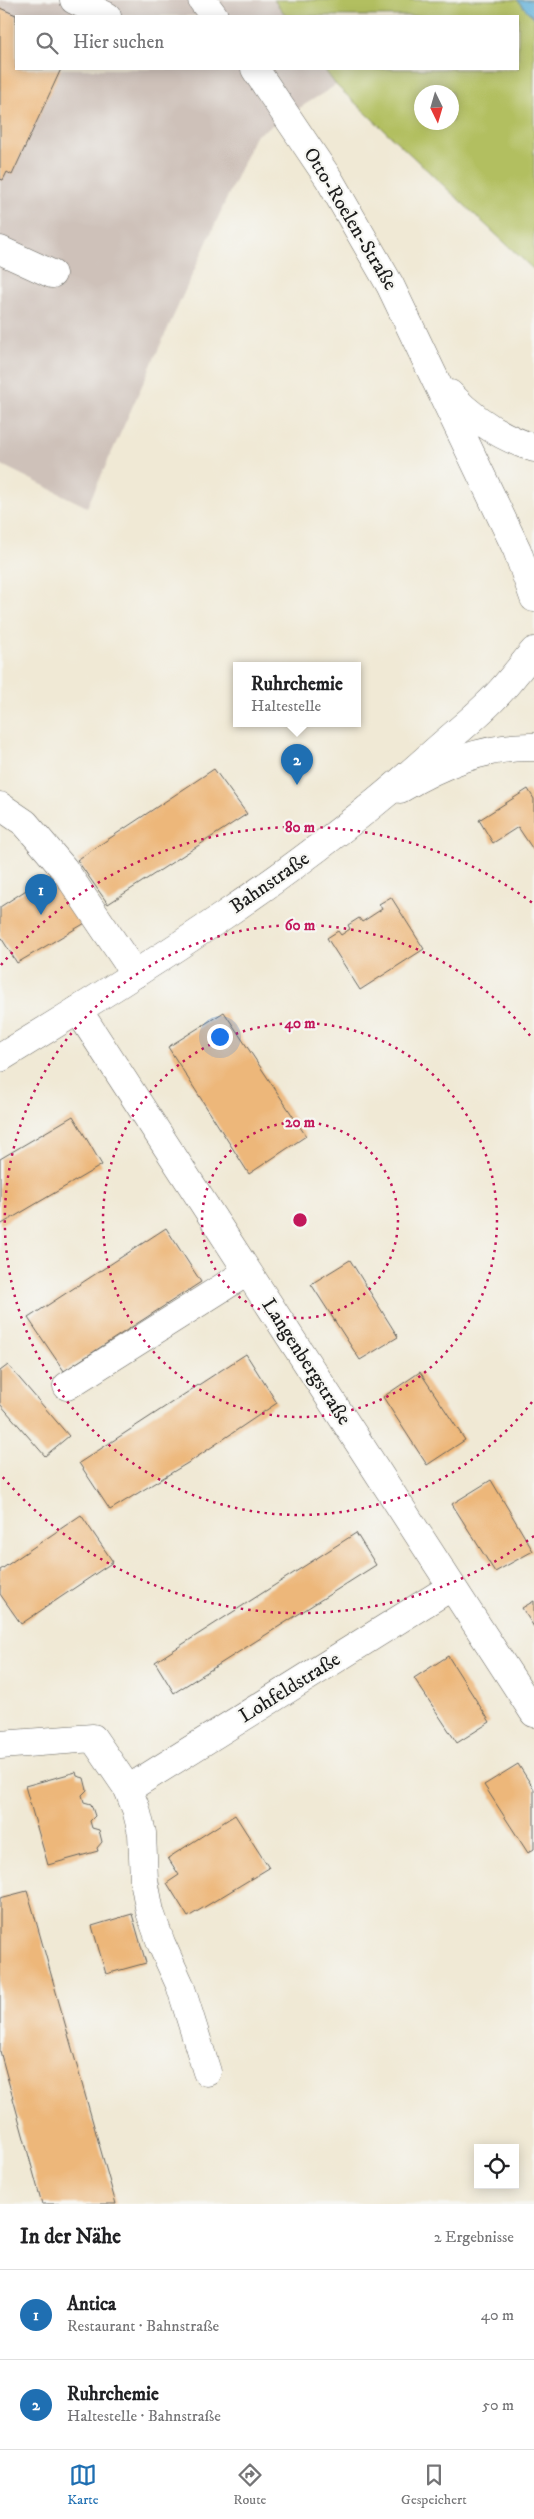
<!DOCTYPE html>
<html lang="de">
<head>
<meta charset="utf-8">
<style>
	body { margin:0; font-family:"IM FELL DW Pica",serif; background:#f6f6f6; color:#202124 }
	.controls { position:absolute; right:15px; bottom:15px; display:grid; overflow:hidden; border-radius:0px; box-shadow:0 2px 12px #0003 }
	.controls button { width:45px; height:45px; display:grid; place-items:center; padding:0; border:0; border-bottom:1px solid #e0e0e0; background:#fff; color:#202124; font:25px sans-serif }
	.compass { position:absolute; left:414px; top:85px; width:45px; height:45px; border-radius:50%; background:#fff; box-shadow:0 2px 12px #0003; rotate:175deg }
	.you { position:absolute; left:219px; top:1036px; width:18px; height:18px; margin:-12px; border:4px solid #fff; border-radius:50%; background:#1a73e8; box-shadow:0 0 0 8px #1a73e833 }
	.badge { display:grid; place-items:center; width:32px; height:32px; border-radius:50%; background:#1f6fb2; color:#fff; font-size:16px; font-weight:700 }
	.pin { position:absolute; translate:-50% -41px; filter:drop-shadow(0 1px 2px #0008) }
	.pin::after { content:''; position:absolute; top:26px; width:18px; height:15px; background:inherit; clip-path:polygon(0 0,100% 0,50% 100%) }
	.popup { position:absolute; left:233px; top:662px; width:128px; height:65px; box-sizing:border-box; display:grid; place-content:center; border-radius:0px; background:#fff; filter:drop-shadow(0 1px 4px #0005); font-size:16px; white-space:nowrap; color:#757577 }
	.popup b { font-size:19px; color:#202124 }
	.popup::after { content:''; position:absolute; left:50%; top:100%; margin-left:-10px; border:10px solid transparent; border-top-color:#fff }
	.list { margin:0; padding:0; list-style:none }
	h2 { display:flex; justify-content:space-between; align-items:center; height:65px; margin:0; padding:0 20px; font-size:21px }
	h2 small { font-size:16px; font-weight:400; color:#757577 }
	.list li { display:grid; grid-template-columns:32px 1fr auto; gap:15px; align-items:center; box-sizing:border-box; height:90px; padding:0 20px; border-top:1px solid #e0e0e0 }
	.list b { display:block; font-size:19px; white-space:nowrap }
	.list p { margin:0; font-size:16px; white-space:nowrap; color:#757577 }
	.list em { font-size:16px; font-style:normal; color:#757577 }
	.icon { flex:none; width:28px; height:28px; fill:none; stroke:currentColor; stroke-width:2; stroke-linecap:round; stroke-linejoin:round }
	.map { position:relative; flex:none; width:534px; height:2204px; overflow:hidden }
	.search { position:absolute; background:#fff; box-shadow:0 2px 12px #0003; left:15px; right:15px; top:15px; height:55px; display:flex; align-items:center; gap:12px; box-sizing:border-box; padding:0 18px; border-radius:0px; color:#757577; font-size:19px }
	.sheet { height:245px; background:#fff }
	nav { display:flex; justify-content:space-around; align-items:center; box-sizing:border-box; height:70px; border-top:1px solid #e0e0e0; background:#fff; font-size:14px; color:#757577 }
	nav a { display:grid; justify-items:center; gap:2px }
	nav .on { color:#1f6fb2 }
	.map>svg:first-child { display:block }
	.industrial { fill:#cec1b9 }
	.green { fill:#b2bf61; stroke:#676e3e; fill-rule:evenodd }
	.water { fill:#5daed8; stroke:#3c657a }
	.building { fill:#edb77a }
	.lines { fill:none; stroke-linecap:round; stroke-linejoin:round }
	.minor-casing { stroke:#66645d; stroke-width:29 }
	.major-casing { stroke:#66645d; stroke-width:29 }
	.minor { stroke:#fff; stroke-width:28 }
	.major { stroke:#fff; stroke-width:28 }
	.ring { fill:none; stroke:#c2185b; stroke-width:2.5; stroke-dasharray:2.5 5 }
	.labels { text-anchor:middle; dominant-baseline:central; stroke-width:4.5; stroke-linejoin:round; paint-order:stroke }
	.street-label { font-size:20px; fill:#1c1c1c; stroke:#f6f6f2 }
	.centre { fill:#c2185b; stroke:#f6f6f2; stroke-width:2.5 }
	.ring-label { font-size:15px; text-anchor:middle; font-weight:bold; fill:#c2185b; stroke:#f6f6f2; stroke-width:4.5; stroke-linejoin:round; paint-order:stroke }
</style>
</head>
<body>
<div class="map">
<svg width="534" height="2204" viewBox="0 0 534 2204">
	<rect width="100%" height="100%" fill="#f6f6f2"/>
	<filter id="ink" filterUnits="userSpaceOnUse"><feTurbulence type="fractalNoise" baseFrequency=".02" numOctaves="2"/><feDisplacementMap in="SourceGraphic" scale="10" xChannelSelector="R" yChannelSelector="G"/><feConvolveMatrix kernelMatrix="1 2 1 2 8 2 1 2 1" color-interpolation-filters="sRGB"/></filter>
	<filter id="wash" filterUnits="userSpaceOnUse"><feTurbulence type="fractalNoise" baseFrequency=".0096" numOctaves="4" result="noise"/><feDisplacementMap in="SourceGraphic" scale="20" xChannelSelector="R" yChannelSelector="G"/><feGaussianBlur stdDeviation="1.12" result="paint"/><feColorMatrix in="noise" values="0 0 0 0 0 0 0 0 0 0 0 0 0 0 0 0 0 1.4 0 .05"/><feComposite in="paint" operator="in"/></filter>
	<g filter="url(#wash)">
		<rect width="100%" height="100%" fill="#f0e9d5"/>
		<!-- industrial -->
		<path class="industrial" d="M0 0H274L286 16H16V69H324L336 85 255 136 87 507 0 464Z"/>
		<!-- green -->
		<path class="green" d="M274 0H534V270L336 85 324 69H518V16H286ZM422 92H452V122H422Z"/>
		<!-- water -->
		<path class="water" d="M517 0H534V18Z"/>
		<g id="blocks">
			<!-- building -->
			<path class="building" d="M0 8 16 15V69H61L12 175 7 172 3 180 0 179Z
				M214 769 247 814 108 904 77 860Z
				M528 789 534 799V851L518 827 493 843 479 820Z
				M54 872 87 922 17 963 0 936V907Z
				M391 897 424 949 360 990 327 938 338 931 341 935 350 929 348 925 359 918 362 922 382 909 379 904Z
				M224 1012 306 1136 249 1174 168 1047Z
				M73 1116 102 1165 0 1225V1159Z
				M166 1228 201 1282 64 1371 28 1318Z
				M350 1260 398 1337 360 1360 311 1284Z
				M246 1354 277 1403 191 1461 110 1510 79 1463Z
				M8 1365 69 1436 45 1456 0 1404V1371Z
				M420 1372 465 1440 427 1465 383 1397Z
				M491 1480 533 1551 495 1572 452 1504Z
				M81 1515 113 1562 21 1624 0 1594V1570Z
				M356 1533 376 1565 174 1693 155 1662Z
				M534 1601V1627L522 1608Z
				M448 1656 490 1722 457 1743 414 1678Z
				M518 1764 534 1789V1849L528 1853 484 1785Z
				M76 1772 77 1776 84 1778 87 1790 82 1795 84 1802 91 1804 95 1816 90 1821 92 1828 99 1830 102 1842 97 1848 98 1851 48 1865 25 1786Z
				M235 1815 269 1868 188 1917 167 1883 179 1875 168 1858Z
				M27 1891 32 1907 116 2204H42L0 2051V1898Z
				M132 1914 146 1963 106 1974 92 1926Z"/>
		</g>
	</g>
	<g filter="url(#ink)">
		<use href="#blocks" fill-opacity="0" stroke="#66645d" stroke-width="1"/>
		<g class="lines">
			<defs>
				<path id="minor" d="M74 0 107 16
					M202 0 214 16
					M255 69 329 179 390 285 517 550 534 598
					M0 250 52 274
					M450 394C474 420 500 437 534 448
					M400 789C442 764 484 746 534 747
					M0 806 25 823 64 869 135 974
					M78 1010 534 1713
					M67 1386 247 1272
					M0 1745 93 1738 128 1789 451 1587
					M128 1789 136 1809 142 1833 144 1880 150 1912 161 1943 180 1985 207 2072"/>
				<path id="major" d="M0 1058C151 966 301 872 433 753 454 734 476 717 495 697 509 683 521 666 534 651"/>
			</defs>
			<!-- minor casing -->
			<use href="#minor" class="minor-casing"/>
			<!-- major casing -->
			<use href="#major" class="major-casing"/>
			<!-- minor -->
			<use href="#minor" class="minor"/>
			<!-- major -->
			<use href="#major" class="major"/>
		</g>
	</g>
	<!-- distance rings -->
	<g class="ring">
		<circle cx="300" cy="1220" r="98"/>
		<circle cx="300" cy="1220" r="197"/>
		<path d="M532 1402A295 295 0 1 1 532 1038"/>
		<path d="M534 1536A393 393 0 0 1 1 1475M1 965A393 393 0 0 1 534 904"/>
	</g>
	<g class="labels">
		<!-- street labels -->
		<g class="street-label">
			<text transform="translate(350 219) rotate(59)">Otto-Roelen-Straße</text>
			<text transform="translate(270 883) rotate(-35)">Bahnstraße</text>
			<text transform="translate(306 1362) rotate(57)">Langenbergstraße</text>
			<text transform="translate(290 1688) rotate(-32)">Lohfeldstraße</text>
		</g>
	</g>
	<circle cx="300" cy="1220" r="8" class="centre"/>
	<g class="ring-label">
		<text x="300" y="832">80 m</text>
		<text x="300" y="930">60 m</text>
		<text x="300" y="1028">40 m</text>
		<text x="300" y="1127">20 m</text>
	</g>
</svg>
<div class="controls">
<button><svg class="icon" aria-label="locate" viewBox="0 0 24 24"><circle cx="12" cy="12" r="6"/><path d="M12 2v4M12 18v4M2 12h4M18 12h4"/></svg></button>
</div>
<svg class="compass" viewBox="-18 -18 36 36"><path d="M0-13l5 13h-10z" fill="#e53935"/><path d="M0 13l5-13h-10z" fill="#757577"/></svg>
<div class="you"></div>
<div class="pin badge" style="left:41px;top:915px">1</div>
<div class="pin badge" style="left:297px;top:785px">2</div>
<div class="popup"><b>Ruhrchemie</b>Haltestelle</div>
<div class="search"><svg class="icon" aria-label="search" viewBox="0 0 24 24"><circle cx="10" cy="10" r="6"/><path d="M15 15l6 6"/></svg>Hier suchen</div>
</div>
<section class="sheet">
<h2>In der Nähe<small>2 Ergebnisse</small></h2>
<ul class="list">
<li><span class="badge">1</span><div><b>Antica</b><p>Restaurant · Bahnstraße</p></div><em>40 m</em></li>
<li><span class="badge">2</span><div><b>Ruhrchemie</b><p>Haltestelle · Bahnstraße</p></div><em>50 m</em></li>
</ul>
</section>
<nav>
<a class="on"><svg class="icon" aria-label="map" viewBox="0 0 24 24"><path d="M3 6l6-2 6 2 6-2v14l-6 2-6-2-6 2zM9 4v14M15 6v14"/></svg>Karte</a>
<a><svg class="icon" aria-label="directions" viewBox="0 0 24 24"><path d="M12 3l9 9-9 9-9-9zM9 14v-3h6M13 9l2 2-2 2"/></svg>Route</a>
<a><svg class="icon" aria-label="saved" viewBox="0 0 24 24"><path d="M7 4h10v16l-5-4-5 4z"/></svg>Gespeichert</a>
</nav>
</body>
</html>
